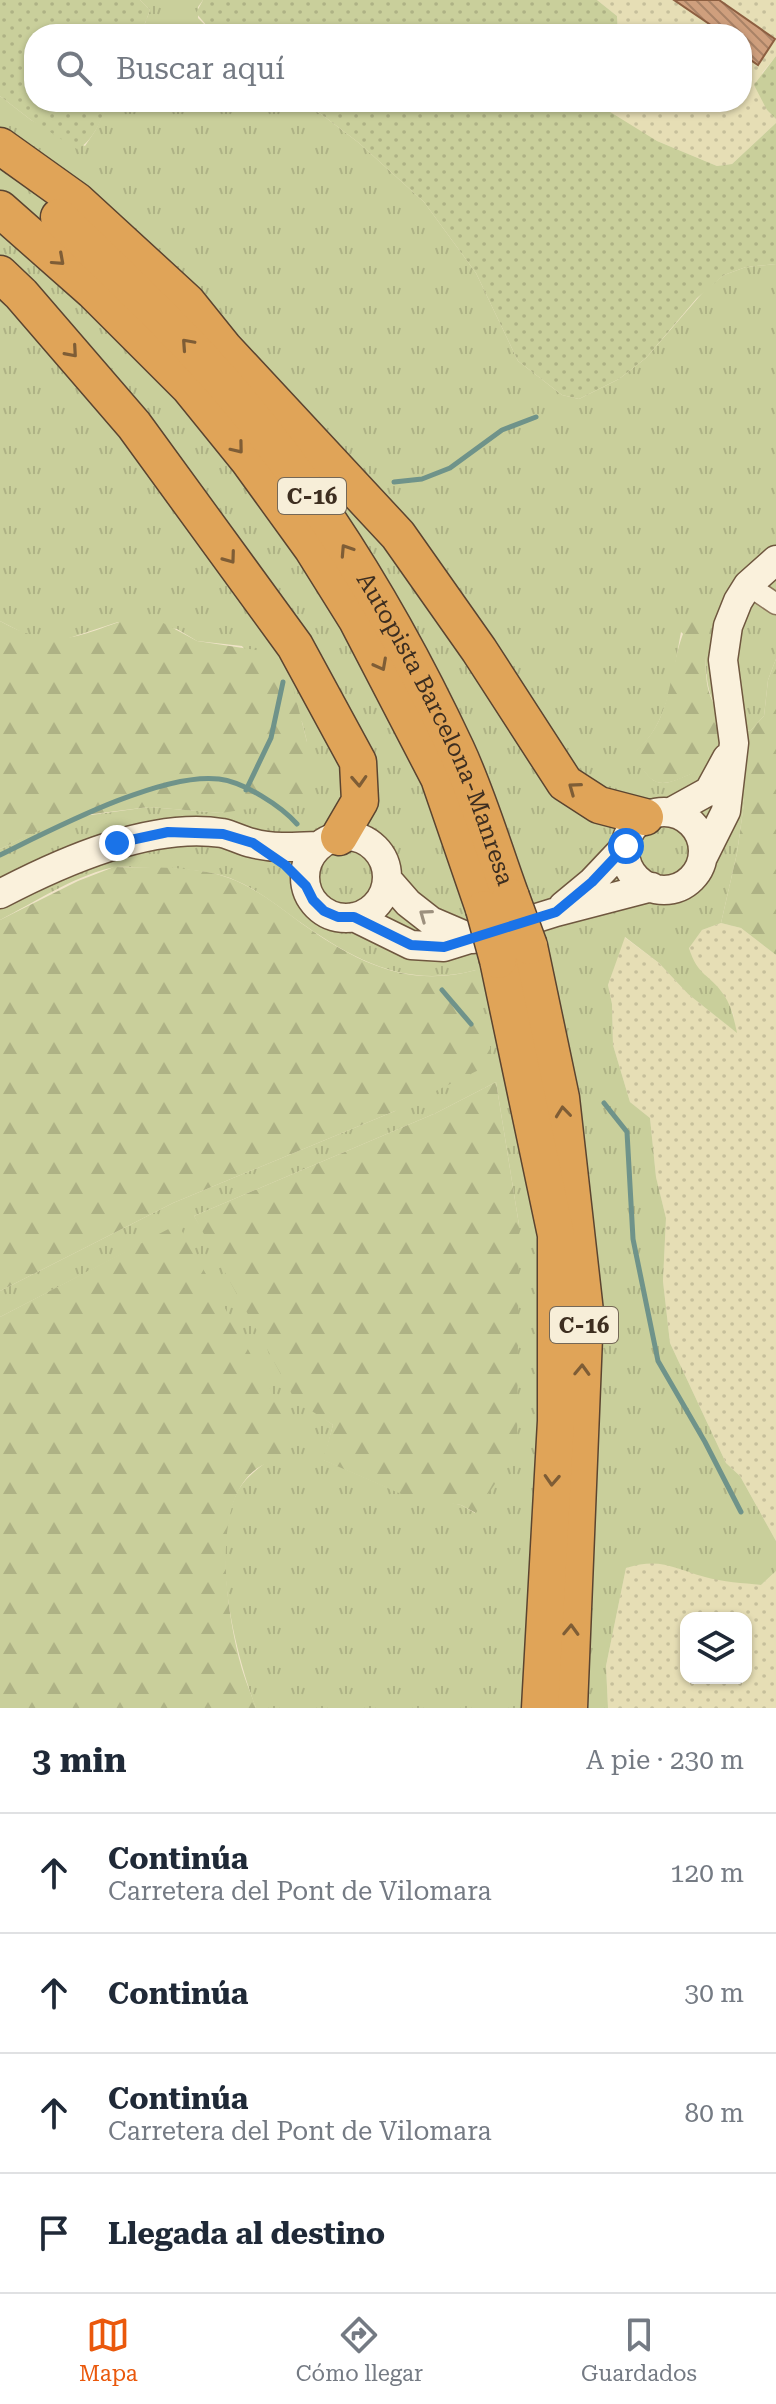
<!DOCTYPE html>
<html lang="es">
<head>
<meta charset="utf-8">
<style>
	body { margin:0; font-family:"Roboto Serif",serif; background:#f2f2f3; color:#1f2937 }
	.controls { position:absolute; right:24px; bottom:24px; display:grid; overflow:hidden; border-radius:16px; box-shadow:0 2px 6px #0004 }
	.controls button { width:72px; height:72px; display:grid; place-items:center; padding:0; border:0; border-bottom:2px solid #e0e1e3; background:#fff; color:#1f2937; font:40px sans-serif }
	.stop { position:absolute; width:24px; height:24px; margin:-18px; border:6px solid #1a73e8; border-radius:50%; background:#fff }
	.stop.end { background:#1a73e8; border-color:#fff; box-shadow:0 2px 8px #0008 }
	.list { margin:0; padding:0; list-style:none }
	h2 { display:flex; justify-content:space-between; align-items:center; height:104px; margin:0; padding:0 32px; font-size:34px }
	h2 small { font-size:26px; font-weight:400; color:#747a83 }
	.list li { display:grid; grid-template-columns:52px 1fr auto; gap:24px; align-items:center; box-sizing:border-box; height:120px; padding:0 32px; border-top:2px solid #e0e1e3 }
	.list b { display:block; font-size:30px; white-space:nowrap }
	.list p { margin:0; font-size:26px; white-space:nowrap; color:#747a83 }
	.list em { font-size:26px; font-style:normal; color:#747a83 }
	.icon { flex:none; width:44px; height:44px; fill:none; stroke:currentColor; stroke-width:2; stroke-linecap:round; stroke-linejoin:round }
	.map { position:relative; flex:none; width:776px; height:1708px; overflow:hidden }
	.search { position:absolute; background:#fff; box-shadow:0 2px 6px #0004; left:24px; right:24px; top:24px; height:88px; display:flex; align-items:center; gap:20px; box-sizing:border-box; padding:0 28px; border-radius:32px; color:#747a83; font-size:30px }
	.sheet { height:584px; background:#fff }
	nav { display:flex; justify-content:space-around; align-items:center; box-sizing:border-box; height:112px; border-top:2px solid #e0e1e3; background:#fff; font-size:22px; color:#747a83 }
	nav a { display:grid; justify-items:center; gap:4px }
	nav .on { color:#ea580c }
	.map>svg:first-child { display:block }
	.farmland { fill:url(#farmland-dots); fill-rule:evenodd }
	.grass { fill:url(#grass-tufts); fill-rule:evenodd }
	.forest { fill:url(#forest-firs) }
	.garden { fill:url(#garden-dots) }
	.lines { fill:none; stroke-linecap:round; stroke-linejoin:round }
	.stream { stroke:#6f938a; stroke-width:5 }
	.building { fill:url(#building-back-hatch); stroke:#8d5f41; stroke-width:2 }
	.street-casing { stroke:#8d765c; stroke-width:23 }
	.secondary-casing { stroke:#6f573f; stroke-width:31 }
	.highway-casing { stroke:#5b4430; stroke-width:39 }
	.street { stroke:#faf1dc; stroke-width:20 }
	.secondary { stroke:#faf1dc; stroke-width:28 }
	.highway { stroke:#e0a458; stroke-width:36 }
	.highway-bridge-casing { stroke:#5b4430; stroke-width:39; stroke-linecap:butt }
	.highway-bridge { stroke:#e0a458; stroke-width:36 }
	.oneway { stroke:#7e5d36 }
	.oneway2 { stroke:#9c907e }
	.route { stroke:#1a73e8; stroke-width:10 }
	.labels { text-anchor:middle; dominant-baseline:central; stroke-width:6; stroke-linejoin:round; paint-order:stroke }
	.shield { fill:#f7eed8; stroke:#756857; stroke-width:2 }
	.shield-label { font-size:22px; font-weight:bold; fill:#3d2e20 }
	.street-label { font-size:24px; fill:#3d2e20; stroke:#f7eed8 }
</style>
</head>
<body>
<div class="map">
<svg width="776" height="1708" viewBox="0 0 776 1708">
	<defs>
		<pattern id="farmland-dots" width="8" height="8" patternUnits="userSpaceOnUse" patternTransform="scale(2)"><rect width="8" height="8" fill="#e6deb5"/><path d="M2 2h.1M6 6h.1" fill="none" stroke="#c6bf9b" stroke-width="1.8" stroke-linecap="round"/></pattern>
		<pattern id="grass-tufts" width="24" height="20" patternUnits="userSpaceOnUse" patternTransform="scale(2)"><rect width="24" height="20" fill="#c9cf9b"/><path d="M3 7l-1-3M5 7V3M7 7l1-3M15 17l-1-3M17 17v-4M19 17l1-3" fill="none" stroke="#aeb285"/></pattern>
		<pattern id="forest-firs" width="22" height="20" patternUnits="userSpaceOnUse" patternTransform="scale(2)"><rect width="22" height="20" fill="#c9cf9b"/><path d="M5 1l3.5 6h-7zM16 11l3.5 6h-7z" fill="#aeb285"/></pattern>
		<pattern id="garden-dots" width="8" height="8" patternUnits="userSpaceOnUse" patternTransform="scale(2)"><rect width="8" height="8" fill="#c9cf9b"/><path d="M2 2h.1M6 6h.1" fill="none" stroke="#aeb285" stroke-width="1.8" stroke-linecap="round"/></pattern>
		<pattern id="building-back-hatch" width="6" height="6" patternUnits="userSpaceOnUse" patternTransform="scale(2)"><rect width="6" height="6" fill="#cf9f7d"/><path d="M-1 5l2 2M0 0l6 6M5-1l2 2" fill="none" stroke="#a98266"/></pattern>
	</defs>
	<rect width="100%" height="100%" fill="#f0e4c8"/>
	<!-- farmland -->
	<path class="farmland" d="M597 0H776V56L762 73 767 110 776 119V123L732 164 717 166 657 141 605 111 594 102H742V34H618L617 16Z
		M721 923 741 928 776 955V1541L740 1476 726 1463 670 1343 663 1281 666 1218 656 1177 650 1118 630 1102 613 1045 612 1004 608 985 624 937 659 963 688 994 736 1032 733 1013 722 993 694 966 689 947 702 930Z
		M643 1562 663 1563 703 1576 761 1585 776 1571V1708H608L606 1666 626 1568ZM686 1618H746V1678H686Z"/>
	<!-- grass -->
	<path class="grass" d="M140 0H203L198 7V18L214 34H141L150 10Z
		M0 96 31 120 85 146 95 131 109 102H298L321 114 359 143 424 202 476 273 518 361 562 395 579 399 619 379 646 358 705 290 724 275 746 267 776 264V659L768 680 764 716 750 731C713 719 705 692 706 655L681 632C673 673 669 725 635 752 656 803 670 778 710 767L742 794 744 803 737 853 721 923 702 930 689 948C698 977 709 973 724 995 732 1007 734 1019 737 1033L688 994 659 963 625 937 608 985 612 1004 613 1045 630 1102 650 1118 656 1177 666 1218 663 1281 670 1343 726 1463 740 1476 776 1541V1571L761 1585C743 1583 723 1582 705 1577 673 1568 660 1557 626 1568L606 1666 608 1708H256C235 1652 208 1545 239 1489 246 1478 255 1471 265 1463L178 1225 0 1317V1291L173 1203 395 1111 476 970C405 989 354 960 297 920 276 904 255 888 230 878 207 870 183 869 158 868 143 868 125 865 110 868 71 878 35 902 0 920V849L62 819 149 807 222 813 307 742 302 722 242 646 197 641 177 629 118 622 63 640 44 639 27 635 0 621ZM496 1082 519 1225 475 1513 461 1505 391 1489 324 1460 333 1425 321 1416 194 1216 436 1113Z"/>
	<!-- forest -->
	<path class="forest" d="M693 614 711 616C704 663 695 713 750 731L764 716 768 680 776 659V955L741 928 721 923 737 853 744 803 742 794 710 768C670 778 656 803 634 752 679 718 665 657 693 614Z
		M135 617 156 619 197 641 262 651 279 663 291 679 307 742 309 782 301 801 221 813 149 807 85 815 62 820 0 849V621C59 654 78 634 135 617Z
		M114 867C152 868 193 865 229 878 256 888 278 906 301 923 356 962 408 989 476 970L493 1063 395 1111 173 1203 0 1291V920L78 881Z
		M496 1082 519 1225 517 1450 476 1513 461 1505 408 1497 323 1460 333 1425 295 1400 194 1216 436 1113Z
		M178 1224 283 1412 285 1458C279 1460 272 1460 267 1463 206 1488 227 1613 240 1662 244 1678 251 1693 256 1708H0V1317Z"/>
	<!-- garden -->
	<path class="garden" d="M0 0H140L150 10 141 34H34V102H109C101 119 94 141 77 149L31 120 0 96Z
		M203 0H597L617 16 618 34H214L196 13Z
		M776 56V119L767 110 754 85Z
		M298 102H594L657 141 717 166 732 164 776 123V264L746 267 724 275 697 298 646 358 619 379 579 399 562 395 518 361 476 273 424 202 359 143 321 114Z"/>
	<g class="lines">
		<!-- stream -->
		<path class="stream" d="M394 482 422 479 450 468 502 430 536 417
			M246 790 271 738 283 682
			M0 855C53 829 161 772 219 779 244 782 281 806 297 824
			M442 990 471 1024
			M604 1103 627 1132 633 1239 658 1361 705 1442 741 1512"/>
	</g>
	<!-- building -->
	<path class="building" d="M674 0H719L775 39 758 65 742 54V34H724Z"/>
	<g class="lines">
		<defs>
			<path id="street" d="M748 585 776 604"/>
			<path id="secondary" d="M671 812 709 791 727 758
				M625 851a39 39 0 1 1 78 0a39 39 0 1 1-78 0Z
				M305 877a41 41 0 1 1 82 0a41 41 0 1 1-82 0Z
				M703 857 726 811 734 743 723 660 728 626 738 601 748 585 776 560
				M387 879 408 903 431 921 473 939
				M0 894C63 861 151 822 222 833 232 835 242 841 252 843 274 849 297 847 319 846
				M563 906 592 882 626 846
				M354 917 411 945 444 947 556 912 652 887"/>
			<g id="highway">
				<path d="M0 146 77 201 187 302 224 348 398 535 479 650 565 783 599 805 645 817"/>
				<path d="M0 209 93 291 189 387 249 461 312 548 357 620 439 778 484 909"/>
				<path id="s1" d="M59 217C120 277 183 334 238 400 326 505 398 625 456 749 478 796 493 848 511 897"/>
				<path d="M0 274 21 294 134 425 295 646 358 762 360 801 339 837"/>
				<path d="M529 946 561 1098 585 1312 569 1708"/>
				<path d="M498 960 556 1235V1421L540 1708"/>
			</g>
		</defs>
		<!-- street casing -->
		<use href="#street" class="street-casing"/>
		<!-- secondary casing -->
		<use href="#secondary" class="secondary-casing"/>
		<!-- highway casing -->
		<use href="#highway" class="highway-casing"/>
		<!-- street -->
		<use href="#street" class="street"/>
		<!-- secondary -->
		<use href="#secondary" class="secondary"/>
		<!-- highway -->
		<use href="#highway" class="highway"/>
		<defs>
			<path id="highway-bridge" d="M511 897 529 946
				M484 909 498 960"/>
		</defs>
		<!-- highway-bridge casing -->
		<use href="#highway-bridge" class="highway-bridge-casing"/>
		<!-- highway-bridge -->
		<use href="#highway-bridge" class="highway-bridge"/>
	</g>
	<!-- one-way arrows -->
	<defs><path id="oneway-chevron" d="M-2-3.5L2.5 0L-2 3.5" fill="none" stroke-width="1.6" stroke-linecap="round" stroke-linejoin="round" transform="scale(2)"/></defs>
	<g class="oneway">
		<use href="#oneway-chevron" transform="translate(59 260) rotate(42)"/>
		<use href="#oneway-chevron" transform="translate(187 344) rotate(-132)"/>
		<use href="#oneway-chevron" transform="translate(72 352) rotate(49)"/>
		<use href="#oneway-chevron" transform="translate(238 448) rotate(51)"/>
		<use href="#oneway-chevron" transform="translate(346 550) rotate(-123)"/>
		<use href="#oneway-chevron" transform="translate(230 558) rotate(54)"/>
		<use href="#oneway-chevron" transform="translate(381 665) rotate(62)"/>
		<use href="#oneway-chevron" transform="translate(359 781) rotate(87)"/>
		<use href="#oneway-chevron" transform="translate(574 788) rotate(-144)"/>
		<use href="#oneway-chevron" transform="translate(563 1112) rotate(-96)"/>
		<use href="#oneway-chevron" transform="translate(582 1370) rotate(-88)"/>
		<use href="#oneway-chevron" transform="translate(552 1480) rotate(93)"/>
		<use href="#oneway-chevron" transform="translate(571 1630) rotate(-88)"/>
	</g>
	<use class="oneway2" href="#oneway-chevron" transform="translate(425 915) rotate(-144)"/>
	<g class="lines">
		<!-- route -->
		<path class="route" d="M117 843 168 832 223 834 253 843 285 865 306 886 313 900 324 911 338 917H354L411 945 444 947 556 912 592 882 626 846"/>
	</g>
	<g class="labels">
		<!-- shield labels -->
		<g class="shield">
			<rect x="278" y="478" width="68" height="36" rx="6"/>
			<rect x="550" y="1307" width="68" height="36" rx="6"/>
		</g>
		<g class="shield-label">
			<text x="312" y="496">C-16</text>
			<text x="584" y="1325">C-16</text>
		</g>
		<!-- street labels -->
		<g class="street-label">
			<text stroke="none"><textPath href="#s1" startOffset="642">Autopista Barcelona-Manresa</textPath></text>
		</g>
	</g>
</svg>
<div class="controls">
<button><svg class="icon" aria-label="layers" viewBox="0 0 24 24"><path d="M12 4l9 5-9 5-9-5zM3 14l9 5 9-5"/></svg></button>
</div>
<div class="stop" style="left:626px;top:846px"></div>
<div class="stop end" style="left:117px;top:843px"></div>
<div class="search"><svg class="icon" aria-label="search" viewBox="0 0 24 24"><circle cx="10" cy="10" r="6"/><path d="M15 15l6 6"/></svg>Buscar aquí</div>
</div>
<section class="sheet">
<h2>3 min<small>A pie · 230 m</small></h2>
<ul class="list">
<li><svg class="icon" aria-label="ahead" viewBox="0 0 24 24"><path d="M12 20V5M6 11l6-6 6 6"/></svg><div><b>Continúa</b><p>Carretera del Pont de Vilomara</p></div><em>120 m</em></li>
<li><svg class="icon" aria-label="ahead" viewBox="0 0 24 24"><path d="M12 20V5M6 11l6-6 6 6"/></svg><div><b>Continúa</b></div><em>30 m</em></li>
<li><svg class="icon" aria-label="ahead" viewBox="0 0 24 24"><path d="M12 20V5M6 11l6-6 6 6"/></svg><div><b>Continúa</b><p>Carretera del Pont de Vilomara</p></div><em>80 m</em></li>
<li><svg class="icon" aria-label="arrive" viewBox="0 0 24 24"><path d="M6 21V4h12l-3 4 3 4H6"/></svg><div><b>Llegada al destino</b></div></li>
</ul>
</section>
<nav>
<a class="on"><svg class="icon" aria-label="map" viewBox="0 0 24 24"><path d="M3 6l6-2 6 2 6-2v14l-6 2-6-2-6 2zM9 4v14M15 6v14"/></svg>Mapa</a>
<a><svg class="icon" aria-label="directions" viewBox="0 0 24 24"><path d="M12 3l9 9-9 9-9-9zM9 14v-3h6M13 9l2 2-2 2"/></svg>Cómo llegar</a>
<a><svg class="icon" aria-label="saved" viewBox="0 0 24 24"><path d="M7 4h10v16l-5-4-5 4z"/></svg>Guardados</a>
</nav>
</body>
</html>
